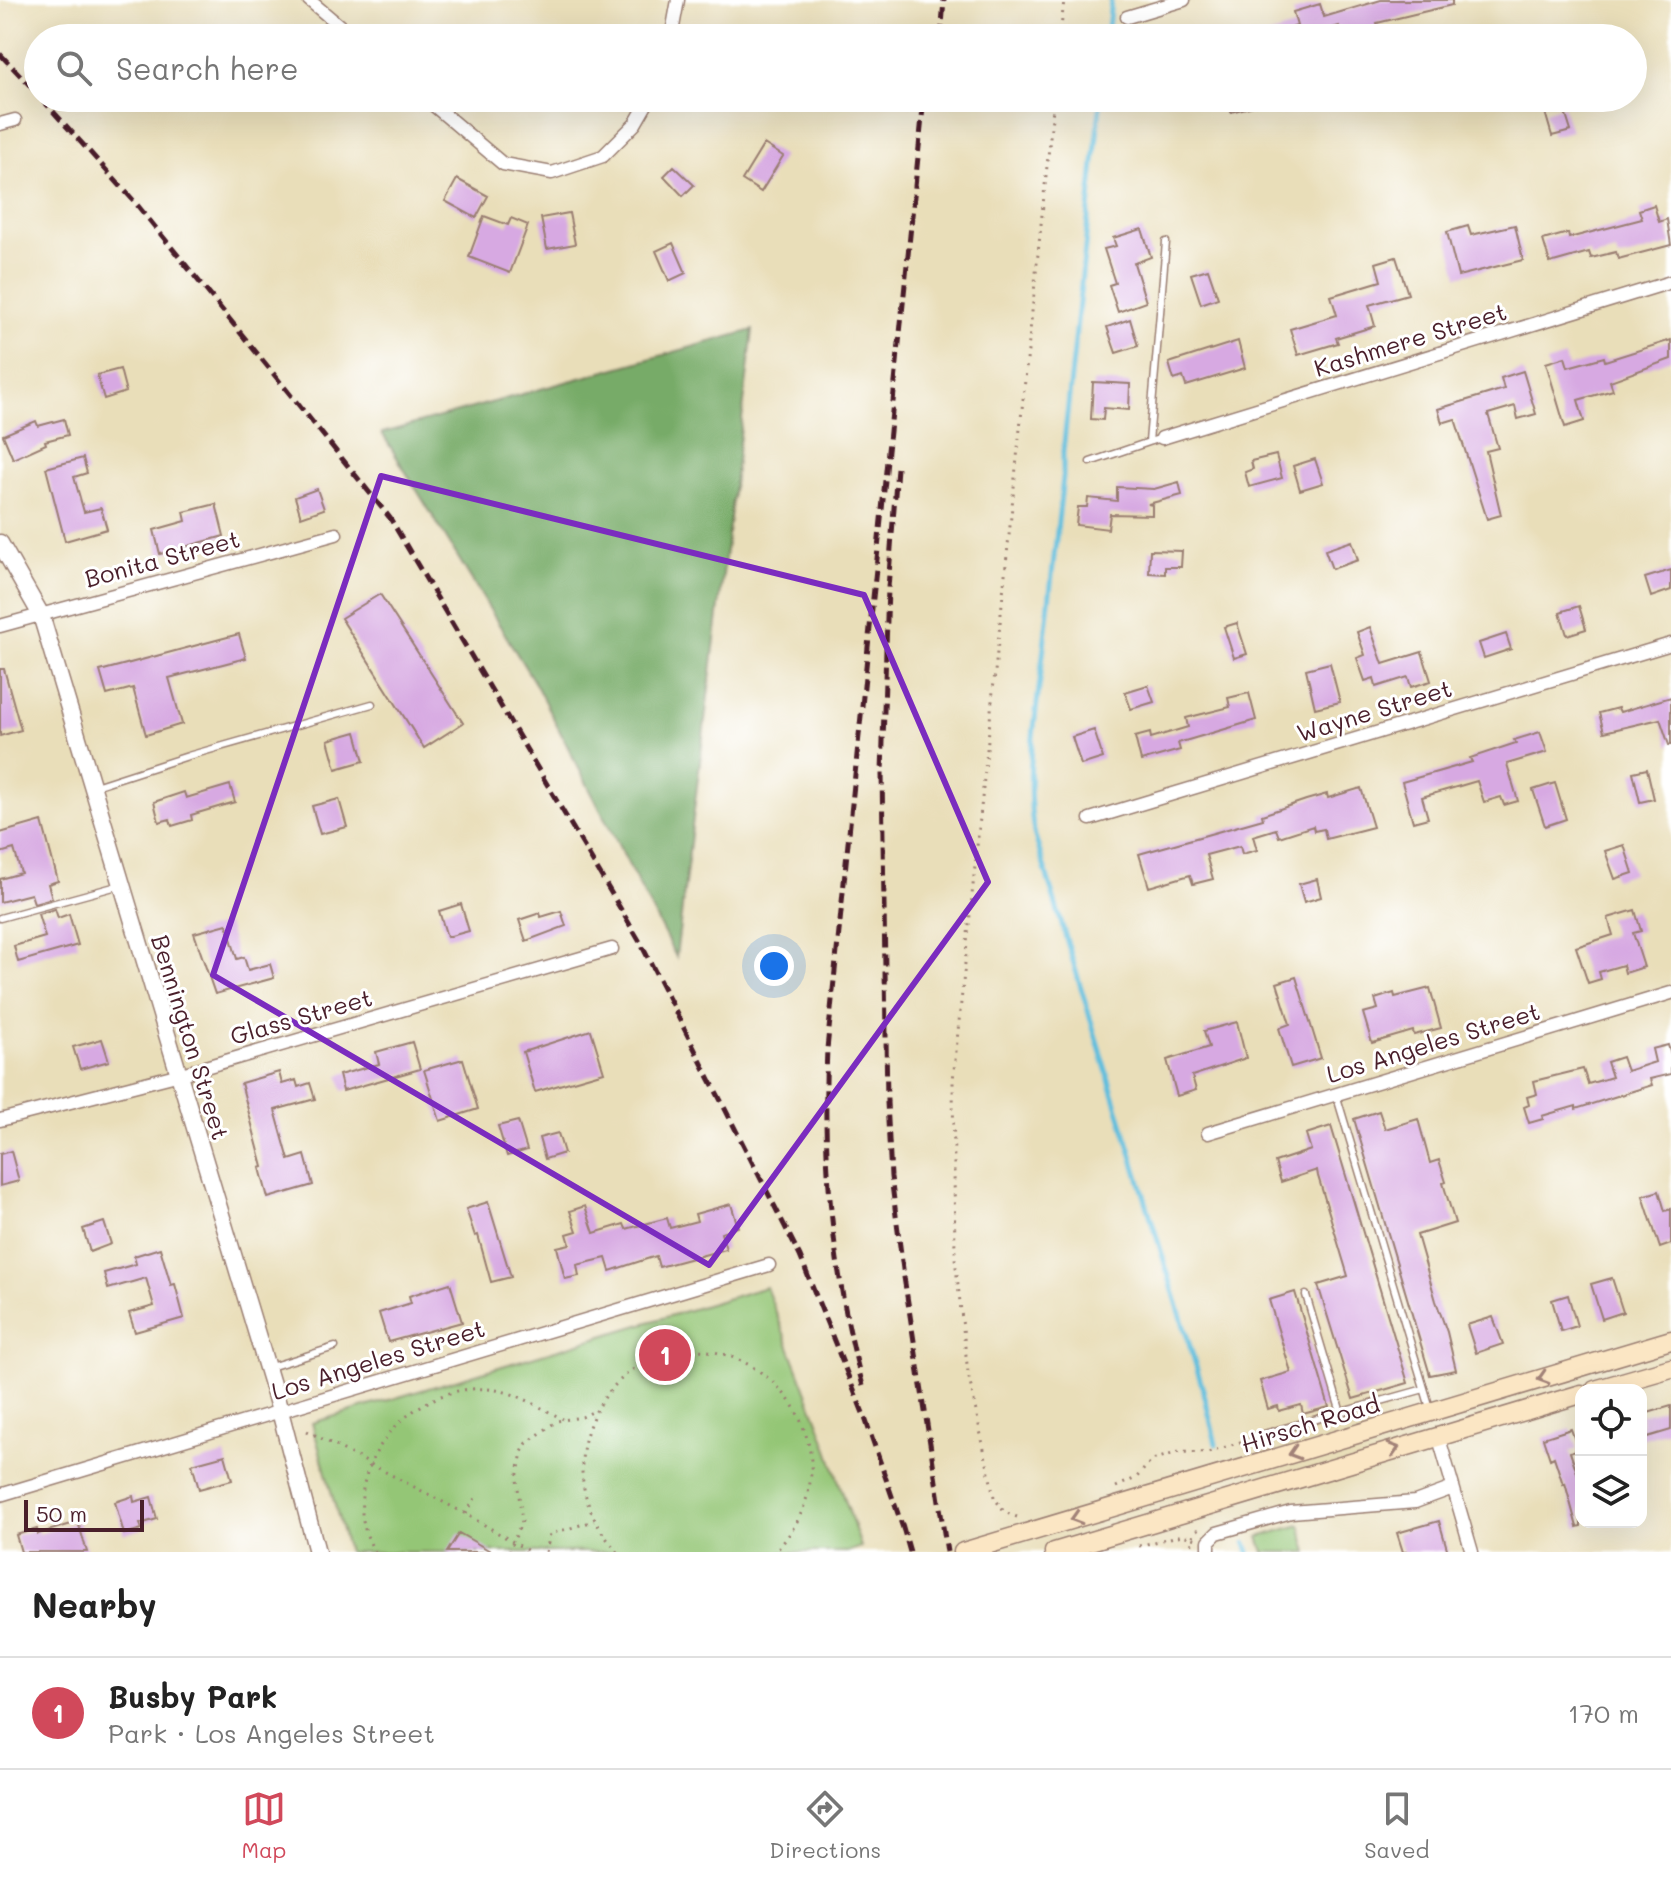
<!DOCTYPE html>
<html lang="en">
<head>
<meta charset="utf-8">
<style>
	body { margin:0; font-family:Mali,sans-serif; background:#f2f2f2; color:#222 }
	.controls { position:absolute; right:24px; bottom:24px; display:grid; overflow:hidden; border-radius:16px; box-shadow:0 8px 32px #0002 }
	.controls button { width:72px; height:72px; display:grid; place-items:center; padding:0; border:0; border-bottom:2px solid #e0e0e0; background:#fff; color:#222; font:40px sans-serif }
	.scale { position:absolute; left:24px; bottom:20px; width:120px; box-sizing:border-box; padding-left:8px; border:4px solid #4a1f2b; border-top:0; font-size:22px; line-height:28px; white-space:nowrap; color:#4a1f2b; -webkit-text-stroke:6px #fff; paint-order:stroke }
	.you { position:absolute; left:774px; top:966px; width:28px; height:28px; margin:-20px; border:6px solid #fff; border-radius:50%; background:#1a73e8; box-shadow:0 0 0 12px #1a73e833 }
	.badge { display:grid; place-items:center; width:52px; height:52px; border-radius:50%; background:#d1495b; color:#fff; font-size:26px; font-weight:700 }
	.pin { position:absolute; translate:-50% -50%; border:4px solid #fff; box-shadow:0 2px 8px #0006 }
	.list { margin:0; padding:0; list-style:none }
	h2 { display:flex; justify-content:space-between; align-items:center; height:104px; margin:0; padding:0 32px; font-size:34px }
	h2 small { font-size:26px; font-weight:400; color:#767676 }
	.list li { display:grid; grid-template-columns:52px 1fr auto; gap:24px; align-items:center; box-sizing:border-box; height:112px; padding:0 32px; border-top:2px solid #e0e0e0 }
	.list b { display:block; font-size:30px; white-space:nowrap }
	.list p { margin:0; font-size:26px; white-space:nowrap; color:#767676 }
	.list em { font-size:26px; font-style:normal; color:#767676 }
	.icon { flex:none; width:44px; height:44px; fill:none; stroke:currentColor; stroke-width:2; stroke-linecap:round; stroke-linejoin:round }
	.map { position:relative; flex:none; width:1671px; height:1552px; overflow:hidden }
	.search { position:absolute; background:#fff; box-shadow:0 8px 32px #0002; left:24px; right:24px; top:24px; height:88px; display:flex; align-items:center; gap:20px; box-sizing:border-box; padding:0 28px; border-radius:44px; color:#767676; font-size:30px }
	.sheet { height:216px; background:#fff }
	nav { display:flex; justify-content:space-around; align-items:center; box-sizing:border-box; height:112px; border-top:2px solid #e0e0e0; background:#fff; font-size:22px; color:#767676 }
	nav a { display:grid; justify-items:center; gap:4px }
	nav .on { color:#d1495b }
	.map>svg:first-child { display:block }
	.green { fill:#94c676; stroke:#6f7250; stroke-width:2 }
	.forest { fill:#77ab67; stroke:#606549; stroke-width:2 }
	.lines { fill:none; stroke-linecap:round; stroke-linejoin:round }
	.stream { stroke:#5fbedd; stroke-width:5 }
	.building { fill:#d7a9e2 }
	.service-casing { stroke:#9a7e72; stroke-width:9 }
	.minor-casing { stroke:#9a7e72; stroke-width:15 }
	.tertiary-casing { stroke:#9a7e72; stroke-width:19 }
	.secondary-casing { stroke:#9a7e72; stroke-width:21 }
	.path { stroke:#9a7e72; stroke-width:3; stroke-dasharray:2 6; stroke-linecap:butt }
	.service { stroke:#fff; stroke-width:6 }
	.minor { stroke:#fff; stroke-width:12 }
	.tertiary { stroke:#fff; stroke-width:16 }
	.secondary { stroke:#fbe6c4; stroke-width:18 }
	.rail { stroke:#4a1f2b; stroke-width:5; stroke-dasharray:12 6; stroke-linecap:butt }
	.oneway { stroke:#a28278 }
	.marked { fill:none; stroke:#7b2cbf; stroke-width:6; stroke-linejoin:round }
	.labels { text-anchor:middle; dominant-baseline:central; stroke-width:6; stroke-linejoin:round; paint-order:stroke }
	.street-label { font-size:24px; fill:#4a1f2b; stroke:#fff }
</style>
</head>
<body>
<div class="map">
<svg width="1671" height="1552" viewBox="0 0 1671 1552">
	<rect width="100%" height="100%" fill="#fff"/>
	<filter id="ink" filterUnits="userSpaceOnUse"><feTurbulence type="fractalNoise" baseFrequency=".0125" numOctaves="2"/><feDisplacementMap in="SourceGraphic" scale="16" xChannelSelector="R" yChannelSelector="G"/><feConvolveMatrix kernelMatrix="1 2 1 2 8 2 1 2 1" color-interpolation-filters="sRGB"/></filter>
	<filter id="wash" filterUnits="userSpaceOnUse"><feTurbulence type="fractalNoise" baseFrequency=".006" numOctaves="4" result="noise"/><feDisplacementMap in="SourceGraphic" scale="32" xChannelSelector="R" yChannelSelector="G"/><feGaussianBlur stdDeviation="1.8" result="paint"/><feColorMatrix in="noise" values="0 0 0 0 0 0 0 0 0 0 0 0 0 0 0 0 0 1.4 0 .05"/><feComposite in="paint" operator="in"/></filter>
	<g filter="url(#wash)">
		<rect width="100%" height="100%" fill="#e9deb9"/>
		<!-- green -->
		<path class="green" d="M766 1287 821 1429 861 1547 847 1552H348L312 1423Z
			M1300 1525 1308 1552H1264L1259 1537Z"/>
		<!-- forest -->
		<path class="forest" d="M753 330 676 957 536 685 382 433Z"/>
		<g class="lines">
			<!-- stream -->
			<path class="stream" d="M1107 38 1111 0
				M1101 98 1063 452V477C1056 543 1048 608 1041 673 1034 726 1025 780 1034 833L1203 1389 1216 1444
				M1246 1543 1249 1552"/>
		</g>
		<g id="blocks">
			<!-- building -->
			<path class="building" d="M1381 0H1452V5L1377 23 1382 38H1343L1339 26 1314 34 1315 38H1269L1268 35 1297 26 1293 12 1320 4 1324 17Z
				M1227 98H1268V102L1231 112Z
				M1563 106 1571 131 1552 136 1545 112Z
				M764 144 783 156 761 192 742 180Z
				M674 166 694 185 683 196 664 176Z
				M457 179 488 196 476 218 445 201Z
				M1654 205 1659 222 1667 219 1671 245 1618 259 1616 252 1591 258 1589 252 1550 263 1543 240 1568 233 1569 238 1642 219 1639 210Z
				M569 213 575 244 547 249 541 218Z
				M484 216 508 225 511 218 528 225 510 273 469 257Z
				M1515 225 1523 260 1458 276 1447 232 1468 226 1471 235Z
				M1142 229 1151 257 1134 263 1146 302 1118 312 1109 285 1115 283 1104 249 1116 246 1113 238Z
				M673 243 686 273 669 281 656 251Z
				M1396 257 1408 294 1369 305 1375 326 1336 338 1338 343 1298 355 1290 329 1337 315 1331 296 1381 281 1376 263Z
				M1208 269 1218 298 1201 304 1191 274Z
				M1130 319 1138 346 1116 353 1107 327Z
				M1671 340V359L1610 381 1613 390 1578 400 1584 421 1565 427 1546 363 1565 357 1568 367 1604 357 1605 361Z
				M1238 341 1245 368 1186 386 1183 377 1174 380 1169 363Z
				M120 369 126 392 104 399 97 375Z
				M1523 371 1536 414 1518 419 1515 406 1488 414 1498 448 1486 451 1501 515 1487 519 1455 419 1442 423 1438 409 1504 389 1501 378Z
				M1093 382 1130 384 1129 410 1104 408 1103 420 1091 419Z
				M64 419 68 435 45 441 46 444 13 459 3 435 36 421 38 426Z
				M1276 455 1282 478 1249 487 1245 472 1253 469 1251 461Z
				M83 458 87 473 74 477 84 512 101 508 107 529 65 541 46 468Z
				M1315 459 1323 483 1300 490 1293 466Z
				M1179 482 1182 495 1148 504 1152 505V515L1110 514 1108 529 1076 525 1078 507H1087L1088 498 1117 501V487L1154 489Z
				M317 489 324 509 301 517 295 497Z
				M216 504 224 536 160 554 154 530 186 521 184 512Z
				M1352 541 1358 560 1332 569 1325 550Z
				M1150 550 1182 551 1181 567H1165V574L1149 573Z
				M1671 570V590L1651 597 1645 578Z
				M380 594 463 723 424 748 341 618Z
				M1579 606 1586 629 1567 635 1560 612Z
				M1237 623 1247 654 1234 658 1224 627Z
				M1370 627 1383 664 1422 652 1431 681 1411 687 1408 677 1376 687 1374 678 1365 681 1357 658 1365 655 1357 632Z
				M239 634 246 658 169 678 182 724 146 735 133 688 107 695 100 671Z
				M1506 634 1511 649 1484 658 1479 643Z
				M1330 663 1340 702 1315 708 1306 669Z
				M0 669H4L21 730 0 736Z
				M1148 685 1154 702 1131 709 1125 692Z
				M1249 693 1256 720 1178 743 1180 750 1141 761 1135 737 1150 733 1151 738 1188 727 1186 718 1230 707 1228 698Z
				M1671 697V745H1669L1660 719 1604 732 1599 713 1618 708 1620 712Z
				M1094 730 1103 758 1081 765 1072 737Z
				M356 732 364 761 336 769 328 740Z
				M1540 732 1547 752 1507 764 1518 801 1504 805 1501 797 1484 802 1477 781 1422 797 1428 818 1413 822 1402 782 1472 762 1470 758 1516 743 1514 740Z
				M1647 769 1654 799 1640 802 1633 772Z
				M1555 783 1566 819 1545 826 1533 790Z
				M230 785 235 802 191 815 192 820 172 826 170 819 159 822 154 802 184 792 186 798Z
				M1361 788 1373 827 1326 839 1324 829 1314 831 1313 826 1279 837 1276 829 1253 836 1257 850 1242 854 1240 846 1206 855 1213 879 1193 884 1190 875 1149 887 1139 854 1263 819 1262 815 1306 800 1327 794 1328 798Z
				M339 799 347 827 320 834 312 806Z
				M42 821 58 881 48 884 52 898 34 903 31 894 0 902V879L21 873 14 849 0 853V833Z
				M1624 845 1633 873 1615 879 1605 851Z
				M1317 879 1321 897 1304 902 1299 884Z
				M461 904 469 931 447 937 439 911Z
				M55 909 58 918 69 914 78 945 18 962 14 946 45 937 38 914Z
				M1635 910 1641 931 1633 933 1644 967 1625 973 1623 965 1599 972 1601 979 1588 983 1576 947 1613 935 1608 918Z
				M561 911 566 926 526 941 519 920 540 913 541 917Z
				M227 924 237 959 244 957 248 970 270 964 274 978 215 994 194 933Z
				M1296 977 1321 1058 1291 1067 1279 1028 1290 1024 1277 983Z
				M1430 988 1441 1028 1414 1035 1413 1031 1372 1043 1363 1013 1378 1009 1375 999 1394 993 1395 997Z
				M1237 1022 1246 1058 1192 1076 1196 1090 1177 1096 1167 1060 1209 1047 1204 1031Z
				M591 1030 604 1072 535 1092 523 1052Z
				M102 1039 109 1061 80 1069 73 1047Z
				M412 1042 420 1069 343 1091 339 1075 379 1064 376 1052Z
				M1668 1045 1671 1055V1074L1650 1079 1652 1085 1576 1109V1106L1542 1116 1543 1119 1529 1123 1524 1107 1529 1105 1527 1097 1537 1094 1534 1081 1583 1069 1588 1084 1612 1077 1607 1062 1622 1057 1627 1071 1655 1062 1652 1049Z
				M463 1059 478 1109 440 1121 424 1070Z
				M279 1072 282 1084 296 1080 298 1087 310 1083 315 1099 275 1110 289 1160 305 1155 313 1185 268 1198 260 1168 263 1167 241 1083Z
				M1379 1111 1385 1129 1418 1119 1430 1163 1439 1160 1446 1182 1443 1183 1455 1223 1417 1235 1436 1301 1447 1332 1456 1370 1430 1375 1368 1166 1354 1119Z
				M518 1121 527 1150 507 1156 498 1126Z
				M1331 1126 1408 1383 1353 1399 1318 1285 1348 1276 1318 1176 1317 1170 1281 1182 1275 1162 1311 1150 1306 1134Z
				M558 1133 564 1153 545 1159 539 1138Z
				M11 1151 19 1181 0 1186V1154Z
				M1659 1191 1665 1211 1671 1209V1244L1660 1248 1643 1196Z
				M488 1202 511 1277 491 1282 478 1235 475 1236 466 1209Z
				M731 1204 738 1227 721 1233 726 1249 659 1267 656 1256 610 1271 606 1258 577 1265 579 1276 565 1279 557 1247 570 1244 567 1234 577 1231 570 1211 585 1206 594 1233 624 1224 626 1229 667 1218 670 1228 697 1221 695 1214Z
				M104 1222 111 1244 90 1252 83 1229Z
				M160 1248 171 1285 175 1284 184 1318 135 1332 129 1313 154 1306 146 1278 108 1289 104 1273 136 1264 134 1256Z
				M1612 1278 1623 1312 1602 1319 1591 1284Z
				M450 1283 462 1322 388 1342 379 1313 411 1303 409 1296Z
				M1295 1292 1329 1407 1303 1414 1301 1405 1279 1411 1278 1406 1268 1409 1260 1381 1291 1372 1269 1300Z
				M1568 1295 1577 1326 1561 1331 1552 1300Z
				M1493 1317 1503 1344 1476 1353 1467 1325Z
				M1671 1406V1430L1641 1439V1415Z
				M1571 1429 1578 1449 1570 1452 1581 1484V1526L1577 1527 1565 1483 1563 1484 1554 1457 1550 1459 1543 1438Z
				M225 1455 232 1480 199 1489 192 1464Z
				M133 1496 134 1502 151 1497 157 1519 140 1524 142 1529 124 1534 115 1502Z
				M1439 1521 1448 1552H1403L1397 1533Z
				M78 1522 87 1552H21L16 1535 37 1529 38 1534Z
				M459 1533 492 1552H447Z"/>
		</g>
	</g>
	<g filter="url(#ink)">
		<use href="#blocks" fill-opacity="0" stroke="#9a7e72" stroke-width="2"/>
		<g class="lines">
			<defs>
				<path id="service" d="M1162 438 1149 442 1166 242
					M1090 462 1149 442
					M95 786 188 756 372 704
					M0 918 121 885
					M1336 1094 1430 1408
					M1306 1295 1341 1413
					M270 1367 335 1347
					M1253 1437 1424 1389"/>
				<path id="minor" d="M309 0 354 38
					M1127 17 1184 0
					M671 38 678 0
					M425 98 503 164 552 173 603 156 635 124 650 98
					M0 124 15 120
					M1162 438 1671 282
					M0 626 336 534
					M1090 819 1671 644
					M0 1120 188 1072 612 949
					M1208 1133 1671 993
					M1438 1435 1472 1552
					M0 1495 769 1265
					M1209 1552V1541L1217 1533 1291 1512 1415 1502 1453 1488"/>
				<path id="tertiary" d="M0 543 41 615 280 1411 317 1552"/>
				<path id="secondary" d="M1595 1390 1671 1368
					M963 1552 1671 1340
					M1054 1552 1581 1394"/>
			</defs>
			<!-- service casing -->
			<use href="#service" class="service-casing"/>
			<!-- minor casing -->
			<use href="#minor" class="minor-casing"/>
			<!-- tertiary casing -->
			<use href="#tertiary" class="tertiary-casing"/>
			<!-- secondary casing -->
			<use href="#secondary" class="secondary-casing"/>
			<!-- path -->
			<path class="path" d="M1060 38 1064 0
				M307 1431 466 1514 530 1552
				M1116 1487 1136 1478 1152 1460 1179 1452 1208 1453 1243 1441
				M466 1514 475 1498
				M1017 1517 1004 1512 994 1497 968 1373 955 1258 953 1080 1054 98
				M1139 1546 1182 1535 1197 1539
				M375 1552C333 1483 397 1395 471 1389 510 1386 530 1403 563 1419
				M509 1552 522 1521 517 1479 522 1452 527 1443 557 1421 582 1417 596 1410
				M546 1552 550 1534 594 1521
				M618 1552C521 1449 638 1301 751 1366 778 1382 797 1405 806 1435 820 1478 804 1521 775 1552
				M1190 1552 1194 1532 1201 1528"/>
			<!-- service -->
			<use href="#service" class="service"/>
			<!-- minor -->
			<use href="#minor" class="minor"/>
			<!-- tertiary -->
			<use href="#tertiary" class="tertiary"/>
			<!-- secondary -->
			<use href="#secondary" class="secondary"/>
			<!-- rail -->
			<path class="rail" d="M941 38 944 0
				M0 54 38 94
				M41 98 134 201 390 518 640 942 800 1256 865 1418 905 1534
				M897 468 888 588 882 772 887 1102 891 1177 904 1277 947 1552
				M863 1386C833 1275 822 1163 827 1049L924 98
				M902 1524 910 1552"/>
		</g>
		<!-- one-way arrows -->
		<defs><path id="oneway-chevron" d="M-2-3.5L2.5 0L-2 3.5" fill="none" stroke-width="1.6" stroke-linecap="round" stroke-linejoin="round" transform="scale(2)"/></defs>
		<g class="oneway">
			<use href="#oneway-chevron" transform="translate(1543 1378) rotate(163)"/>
			<use href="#oneway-chevron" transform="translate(1394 1449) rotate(-17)"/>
			<use href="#oneway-chevron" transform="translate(1294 1453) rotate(163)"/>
			<use href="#oneway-chevron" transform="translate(1076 1518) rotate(163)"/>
		</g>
	</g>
	<!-- marked area -->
	<path class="marked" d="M381 476 864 595 988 882 709 1265 213 975Z"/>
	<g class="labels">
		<!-- street labels -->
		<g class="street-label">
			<text transform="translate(1410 339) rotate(-17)">Kashmere Street</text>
			<text transform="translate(162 558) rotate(-15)">Bonita Street</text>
			<text transform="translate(1374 710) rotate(-17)">Wayne Street</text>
			<text transform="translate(301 1016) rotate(-16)">Glass Street</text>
			<text transform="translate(191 1037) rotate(73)">Bennington Street</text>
			<text transform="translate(1433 1042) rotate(-17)">Los Angeles Street</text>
			<text transform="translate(378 1359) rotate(-17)">Los Angeles Street</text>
			<text transform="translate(1310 1423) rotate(-17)">Hirsch Road</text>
		</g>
	</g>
</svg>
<div class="controls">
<button><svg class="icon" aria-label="locate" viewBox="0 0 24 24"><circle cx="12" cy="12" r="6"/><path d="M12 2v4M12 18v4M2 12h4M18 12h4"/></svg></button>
<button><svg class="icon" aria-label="layers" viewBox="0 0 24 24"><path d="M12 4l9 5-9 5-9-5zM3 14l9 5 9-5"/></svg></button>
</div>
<div class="scale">50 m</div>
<div class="you"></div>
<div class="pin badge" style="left:665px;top:1355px">1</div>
<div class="search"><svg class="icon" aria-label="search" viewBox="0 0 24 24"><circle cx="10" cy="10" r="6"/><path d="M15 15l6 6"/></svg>Search here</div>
</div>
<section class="sheet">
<h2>Nearby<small></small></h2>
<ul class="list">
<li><span class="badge">1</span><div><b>Busby Park</b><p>Park · Los Angeles Street</p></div><em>170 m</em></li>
</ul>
</section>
<nav>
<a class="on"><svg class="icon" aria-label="map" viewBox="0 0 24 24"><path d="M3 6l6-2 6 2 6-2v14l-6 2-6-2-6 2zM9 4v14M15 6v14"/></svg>Map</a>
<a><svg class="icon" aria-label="directions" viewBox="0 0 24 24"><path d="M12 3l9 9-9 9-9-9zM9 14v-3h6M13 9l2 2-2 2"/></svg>Directions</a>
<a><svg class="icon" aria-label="saved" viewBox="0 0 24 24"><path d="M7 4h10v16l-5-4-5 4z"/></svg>Saved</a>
</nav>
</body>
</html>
